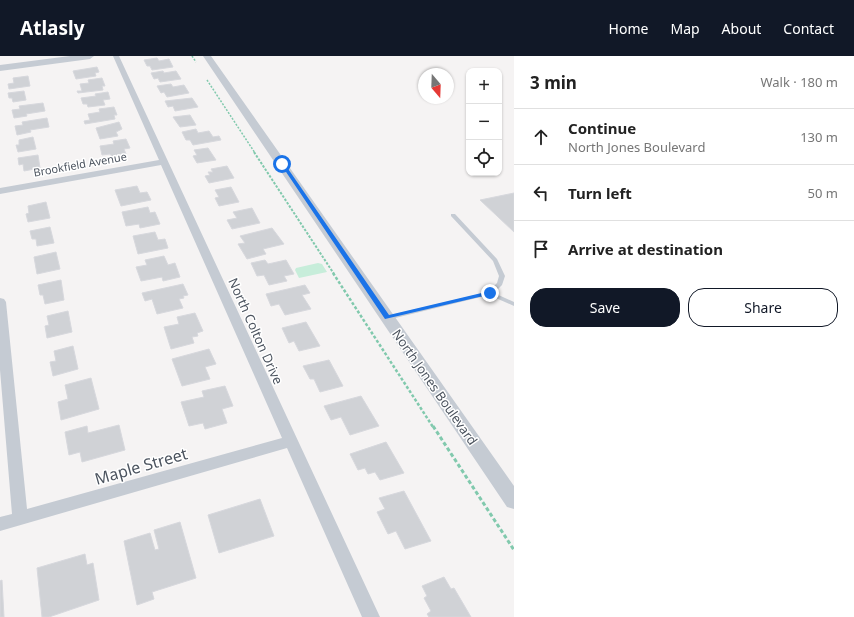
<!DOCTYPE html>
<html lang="en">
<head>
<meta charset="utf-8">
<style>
	body { margin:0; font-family:"Noto Sans",sans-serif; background:#f6f6f6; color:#222 }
	.controls { position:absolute; right:12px; top:12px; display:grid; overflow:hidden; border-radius:8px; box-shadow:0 1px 3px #0004 }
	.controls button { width:36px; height:36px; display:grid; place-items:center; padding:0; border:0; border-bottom:1px solid #e0e0e0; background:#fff; color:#222; font:20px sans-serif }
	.compass { position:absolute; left:418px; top:12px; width:36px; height:36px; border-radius:50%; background:#fff; box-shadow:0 1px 3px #0004; rotate:161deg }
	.stop { position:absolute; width:12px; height:12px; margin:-9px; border:3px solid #1a73e8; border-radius:50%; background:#fff }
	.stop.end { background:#1a73e8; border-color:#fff; box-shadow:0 1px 4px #0008 }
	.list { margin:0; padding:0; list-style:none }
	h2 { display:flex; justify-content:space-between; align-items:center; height:52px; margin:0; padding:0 16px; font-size:17px }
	h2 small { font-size:13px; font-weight:400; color:#767676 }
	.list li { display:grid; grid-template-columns:26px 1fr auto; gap:12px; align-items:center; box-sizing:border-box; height:56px; padding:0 16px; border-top:1px solid #e0e0e0 }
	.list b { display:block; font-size:15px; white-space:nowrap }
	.list p { margin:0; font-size:13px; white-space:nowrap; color:#767676 }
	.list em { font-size:13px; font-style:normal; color:#767676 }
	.actions { display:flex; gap:8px; padding:12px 16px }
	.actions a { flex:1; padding:9px 0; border:1px solid #111827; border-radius:16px; text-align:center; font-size:14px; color:#111827 }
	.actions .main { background:#111827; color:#fff }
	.icon { flex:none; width:22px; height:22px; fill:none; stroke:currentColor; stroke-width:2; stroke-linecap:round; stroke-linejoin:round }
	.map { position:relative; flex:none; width:514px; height:561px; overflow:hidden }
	header { display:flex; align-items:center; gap:24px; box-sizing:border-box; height:56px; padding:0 20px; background:#111827; color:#fff }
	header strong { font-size:19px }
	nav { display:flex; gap:22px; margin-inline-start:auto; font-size:14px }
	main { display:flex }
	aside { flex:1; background:#fff }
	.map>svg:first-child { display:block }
	.green { fill:#c7edda }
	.building { fill:#d0d2d6; stroke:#d7d8dd }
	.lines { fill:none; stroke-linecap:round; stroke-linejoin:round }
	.path-far3 { stroke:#81c9ad; stroke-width:1.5; stroke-dasharray:2 1.5; stroke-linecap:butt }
	.path-far2 { stroke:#81c9ad; stroke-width:2; stroke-dasharray:2.5 1.5; stroke-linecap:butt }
	.path-far1 { stroke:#81c9ad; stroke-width:2.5; stroke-dasharray:3 2; stroke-linecap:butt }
	.path { stroke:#81c9ad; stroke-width:3; stroke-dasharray:4 2.5; stroke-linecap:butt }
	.service { fill:#c5cbd3; fill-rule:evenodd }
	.minor { fill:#c5cbd3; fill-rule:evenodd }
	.tertiary { fill:#c5cbd3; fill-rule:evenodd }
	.route { fill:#1a73e8 }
	.labels { text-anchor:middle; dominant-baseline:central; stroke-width:3; stroke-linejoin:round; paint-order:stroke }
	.far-street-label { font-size:11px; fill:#4c545f; stroke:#fff }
	.street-label { font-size:13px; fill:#4c545f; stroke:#fff }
	.near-street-label { font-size:16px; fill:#4c545f; stroke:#fff }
</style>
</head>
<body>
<header>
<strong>Atlasly</strong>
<nav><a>Home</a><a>Map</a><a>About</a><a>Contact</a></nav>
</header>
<main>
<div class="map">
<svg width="514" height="561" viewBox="0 0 514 561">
	<rect width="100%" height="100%" fill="#f5f3f3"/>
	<!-- green -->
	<path class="green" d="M318 207 322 208 327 216 299 222 295 214 296 212Z"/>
	<!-- building -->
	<path class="building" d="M157 2 159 5 169 3 173 11 152 14 150 10H147L144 4Z
		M97 11 99 16 95 17 96 20 76 23 73 15Z
		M163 15 164 17 176 15 181 23 160 26 158 22 154 23 151 17Z
		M28 20 30 30 9 33 8 28 14 27 13 22Z
		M102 22 105 30H102L103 34 78 37 77 35H82L80 28 89 27 88 24Z
		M171 28 173 31 184 29 189 37 167 41 164 36 161 37 157 30Z
		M24 35 26 44 13 46 12 42H9L8 37Z
		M108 36 110 43 103 44 105 49 88 51 87 48H83L81 42 96 40 95 38Z
		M192 42 198 51 175 55 173 50 168 51 165 45Z
		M43 47 45 55 26 58 27 60 14 62 12 54 20 53 19 50Z
		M114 51 117 59H114L115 63 85 68 84 65 90 64 88 58 100 56 99 53Z
		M190 59 196 69 180 71 173 61Z
		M47 62 49 71 30 74 31 76 17 79 15 70 23 69 22 66Z
		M119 66 122 73 116 76 118 80 100 83 96 72Z
		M196 73 198 77 209 75 213 81 219 80 221 84 193 89 190 84H186L182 76Z
		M33 81 36 93 18 96 16 89H19V84Z
		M126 83 130 92 124 93 126 98 112 101 110 98 102 99 100 90 114 88 113 85Z
		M208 92 216 104 197 107 193 100 197 99 194 94Z
		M38 99 40 112 24 115 23 108 19 109 18 102Z
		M227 110 234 122 209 127 205 120 210 119 208 116H213L211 113Z
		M137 130 140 137 147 136 151 144 121 150 115 134Z
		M231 131 239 146 219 150 215 142 219 141 215 134Z
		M514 137V176L480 144Z
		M46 146 50 162 28 166 26 158 29 157 28 150Z
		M148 151 150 157 155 156 160 168 140 172 139 168 126 170 122 156Z
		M252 152 260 167 232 173 227 164 237 162 233 156Z
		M50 171 54 187 37 190 36 183H32L30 175Z
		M272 172 284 188 263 193 266 198 247 203 238 188 245 187 240 180Z
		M155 176 158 184 165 183 168 192 138 198 133 180Z
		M56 196 60 213 37 218 34 201Z
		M164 200 168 209 175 207 180 221 163 225 162 221 141 225 136 211 147 209 145 204Z
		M265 204 268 208 286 204 294 218 284 220 287 225 269 229 264 219 257 220 251 207Z
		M61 224 64 244 45 248 43 239H40L38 229Z
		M183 228 188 239 183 240 184 242 179 243 183 252 157 258 152 243 145 245 142 237Z
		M305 229 310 237 302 239 311 253 285 259 279 248 271 250 266 238Z
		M68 255 72 276 47 282 45 270 49 269 47 260Z
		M195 257 203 275 197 277 198 280 192 281 194 287 171 293 164 271 179 268 177 261Z
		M306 266 320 290 299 295 294 285 289 287 282 272Z
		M73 290 78 313 53 320 50 306 56 305 54 295Z
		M209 293 216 308 205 311 210 323 182 330 172 303Z
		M329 304 343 330 320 336 314 323H310L303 310Z
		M91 322 99 353 61 364 58 346 68 343 65 329Z
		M225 330 233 350 222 353 227 367 205 373 203 367 189 370 181 346 204 341 202 335Z
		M361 340 379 370 350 379 341 361 331 364 324 350Z
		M119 369 125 394 82 406 80 396 69 399 65 376 87 370 88 377Z
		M386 386 404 417 380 424 375 416 368 418 365 412 358 414 350 398Z
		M404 435 431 485 405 493 396 475 388 478 377 456 385 453 379 442Z
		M260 443 274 480 219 497 208 459Z
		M180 466 196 522 152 536 154 543 137 549 124 485 150 477 155 494 159 493 154 474Z
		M85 498 87 509 93 507 99 544 49 561H42L37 512Z
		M444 521 451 533 454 532 471 561H429L427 558 431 555 424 542 427 540 422 530Z
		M2 524 4 561H0V525Z"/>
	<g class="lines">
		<!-- path-far3 -->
		<path class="path-far3" d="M192 0 196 6
			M207 24 255 97"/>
		<!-- path-far2 -->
		<path class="path-far2" d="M254 96 334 218"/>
		<!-- path-far1 -->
		<path class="path-far1" d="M333 217 433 371"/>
		<!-- path -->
		<path class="path" d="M433 370 514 494"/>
		<!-- service -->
		<path class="service" d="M451 158H455L497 203 505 220 502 229 494 237 514 246V250L489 239 387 264 385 263 384 262 387 260 488 236 497 227 499 220 493 205 451 160Z"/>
		<!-- minor -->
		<path class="minor" d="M113 0H119L380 561H362L287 392 0 475V461L12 458 0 314V242L4 243 6 246 27 453 282 382 161 109 0 138V132L159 104Z"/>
		<!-- tertiary -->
		<path class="tertiary" d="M70 0H94L90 3 0 15V9Z
			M203 0H211L514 430V453L507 451Z"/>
	</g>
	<!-- route -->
	<path class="route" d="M280 107H284L389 259 490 235 492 236V238L385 263Z"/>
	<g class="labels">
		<!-- far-street labels -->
		<g class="far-street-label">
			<text transform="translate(80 108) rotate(-10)">Brookfield Avenue</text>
		</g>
		<!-- street labels -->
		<g class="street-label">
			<text transform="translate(256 275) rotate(66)">North Colton Drive</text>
			<text transform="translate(435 331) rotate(55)">North Jones Boulevard</text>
		</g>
		<!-- near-street labels -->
		<g class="near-street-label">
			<text transform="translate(141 410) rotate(-16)">Maple Street</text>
		</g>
	</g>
</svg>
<div class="controls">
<button>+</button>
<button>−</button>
<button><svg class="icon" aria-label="locate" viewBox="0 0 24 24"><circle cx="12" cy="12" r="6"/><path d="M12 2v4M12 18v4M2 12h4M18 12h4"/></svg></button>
</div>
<svg class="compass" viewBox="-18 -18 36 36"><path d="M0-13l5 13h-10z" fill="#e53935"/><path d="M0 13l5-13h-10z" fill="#767676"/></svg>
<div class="stop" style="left:282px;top:108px"></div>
<div class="stop end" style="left:490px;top:237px"></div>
</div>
<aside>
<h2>3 min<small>Walk · 180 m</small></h2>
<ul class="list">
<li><svg class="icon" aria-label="ahead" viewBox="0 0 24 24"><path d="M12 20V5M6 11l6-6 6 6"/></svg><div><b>Continue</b><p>North Jones Boulevard</p></div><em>130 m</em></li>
<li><svg class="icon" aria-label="left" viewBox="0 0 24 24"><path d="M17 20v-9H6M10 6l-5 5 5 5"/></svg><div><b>Turn left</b></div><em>50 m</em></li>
<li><svg class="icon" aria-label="arrive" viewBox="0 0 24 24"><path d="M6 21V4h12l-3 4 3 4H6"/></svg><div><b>Arrive at destination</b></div></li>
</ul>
<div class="actions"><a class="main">Save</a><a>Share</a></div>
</aside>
</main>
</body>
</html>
